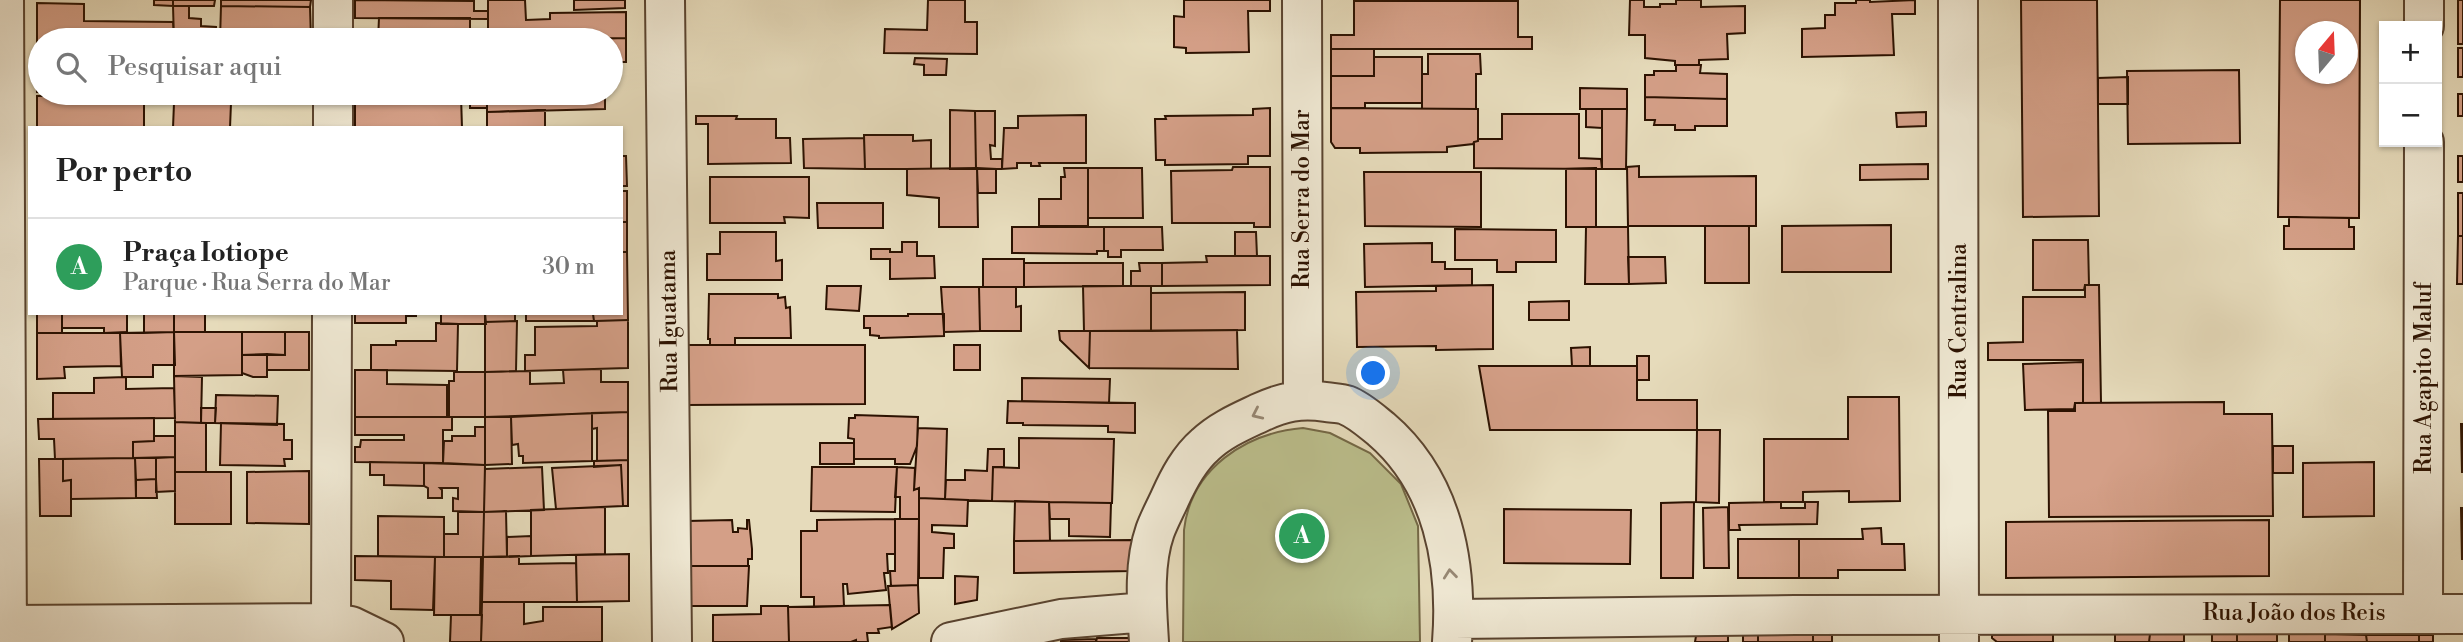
<!DOCTYPE html>
<html lang="pt">
<head>
<meta charset="utf-8">
<style>
	body { margin:0; font-family:"Libre Bodoni",serif; background:#f2f2f2; color:#222 }
	.controls { position:absolute; right:21px; top:21px; display:grid; overflow:hidden; border-radius:0px; box-shadow:0 2px 5px #0004 }
	.controls button { width:63px; height:63px; display:grid; place-items:center; padding:0; border:0; border-bottom:2px solid #e0e0e0; background:#fff; color:#222; font:35px sans-serif }
	.compass { position:absolute; left:2295px; top:21px; width:63px; height:63px; border-radius:50%; background:#fff; box-shadow:0 2px 5px #0004; rotate:19deg }
	.you { position:absolute; left:1374px; top:374px; width:24px; height:24px; margin:-18px; border:5px solid #fff; border-radius:50%; background:#1a73e8; box-shadow:0 0 0 10px #1a73e833 }
	.badge { display:grid; place-items:center; width:46px; height:46px; border-radius:50%; background:#b45309; color:#fff; font-size:23px; font-weight:700 }
	.pin { position:absolute; translate:-50% -50%; border:4px solid #fff; box-shadow:0 2px 7px #0006 }
	.list { margin:0; padding:0; list-style:none }
	h2 { display:flex; justify-content:space-between; align-items:center; height:91px; margin:0; padding:0 28px; font-size:30px }
	h2 small { font-size:23px; font-weight:400; color:#767676 }
	.list li { display:grid; grid-template-columns:46px 1fr auto; gap:21px; align-items:center; box-sizing:border-box; height:98px; padding:0 28px; border-top:2px solid #e0e0e0 }
	.list b { display:block; font-size:26px; white-space:nowrap }
	.list p { margin:0; font-size:23px; white-space:nowrap; color:#767676 }
	.list em { font-size:23px; font-style:normal; color:#767676 }
	.icon { flex:none; width:38px; height:38px; fill:none; stroke:currentColor; stroke-width:2; stroke-linecap:round; stroke-linejoin:round }
	.map { position:relative; flex:none; width:2463px; height:642px; overflow:hidden }
	.search { position:absolute; background:#fff; box-shadow:0 2px 5px #0004; left:28px; top:28px; width:595px; height:77px; display:flex; align-items:center; gap:18px; box-sizing:border-box; padding:0 24px; border-radius:38px; color:#767676; font-size:26px }
	.panel { position:absolute; background:#fff; box-shadow:0 2px 5px #0004; left:28px; top:126px; width:595px; height:189px; border-radius:0px }
	.map>svg:first-child { display:block }
	.green { fill:#bbbe8c; stroke:#746846; stroke-width:2 }
	.building { fill:#d49f87; stroke:#2c1201; stroke-width:2; fill-rule:evenodd }
	.lines { fill:none; stroke-linecap:round; stroke-linejoin:round }
	.street-casing { stroke:#5a4430; stroke-width:42 }
	.street { stroke:#efe8d3; stroke-width:38 }
	.oneway { stroke:#978874 }
	.labels { text-anchor:middle; dominant-baseline:central; stroke-width:6; stroke-linejoin:round; paint-order:stroke }
	.street-label { font-size:23px; fill:#2c1201; stroke:#efe8d3 }
</style>
</head>
<body>
<div class="map">
<svg width="2463" height="642" viewBox="0 0 2463 642">
	<rect width="100%" height="100%" fill="#e6dbbb"/>
	<filter id="stains"><feTurbulence type="fractalNoise" baseFrequency=".00286" numOctaves="4"/><feColorMatrix values="0 0 0 0 .2 0 0 0 0 .09 0 0 0 0 .02 0 0 0 .5 -.17"/></filter>
	<radialGradient id="worn" r=".72"><stop offset=".6" stop-color="#630" stop-opacity="0"/><stop offset="1" stop-color="#630" stop-opacity=".3"/></radialGradient>
	<!-- green -->
	<path class="green" d="M1303 428 1330 433 1370 453 1401 484 1418 526 1420 642H1183L1184 530C1191 468 1246 433 1303 428Z"/>
	<!-- building -->
	<path class="building" d="M154 0H173V6L154 5Z
		M173 0H215L214 6H173Z
		M221 0H311L310 7 221 6Z
		M355 0 474 1V11H488V19L355 18Z
		M488 0H525L526 20 550 19V13L626 12V38L488 40Z
		M574 0H625V8L574 10Z
		M928 0H965V22H977V54L884 53 885 29 927 30Z
		M1184 0H1270V11H1248L1249 52 1186 53V48L1174 47V16L1184 17Z
		M1630 0H1644V7H1660V4H1676V0H1701V7L1745 6V33L1727 34 1728 59 1699 60V65H1675V61L1645 58V35H1629Z
		M1856 0H1870V2L1915 0V14H1892L1894 55 1802 57V29L1825 28V15H1835V3H1856Z
		M2021 0H2097L2099 216 2023 217Z
		M2280 0H2360L2359 218 2278 217ZM2306 32H2348V74H2306Z
		M2458 0H2463V44H2458Z
		M1354 1H1518V37H1532V49H1331V35H1354Z
		M37 3 84 4V21L173 22 174 40H40V51H37Z
		M173 6H189V18L201 19V26L216 27V40H174Z
		M221 6 310 7 311 40H220Z
		M379 18H470V40H378Z
		M626 38V62H611V40H555Z
		M2458 48H2463V77H2458Z
		M1331 49H1374V76H1331Z
		M37 51H40V92H37Z
		M1428 54H1480L1481 74H1476V109H1422V74H1428Z
		M1374 57H1422V103H1365V108H1331V76H1374Z
		M915 58 947 59 946 75H924V65L914 64Z
		M1676 65H1701L1700 73 1727 74V99L1645 97V75H1654V71H1676Z
		M2239 70 2240 143 2128 144 2127 71Z
		M2128 77V104H2098V78Z
		M1580 88 1627 89V109H1580Z
		M128 93H173V96H128Z
		M173 93H223V97L173 96Z
		M229 93H311V97H229Z
		M355 93 461 96 462 128H355Z
		M470 93H487V108H470Z
		M487 93H605V109L487 112Z
		M2458 94H2463V116H2458Z
		M37 96H91V103H144V128H37Z
		M1645 97 1727 99V126H1695V130H1675V125H1654L1655 120H1645Z
		M174 103H231L230 128H173Z
		M1270 108V156H1248V164L1165 165V160H1156L1155 119H1166L1165 116 1253 115V109Z
		M1331 108 1478 109V141L1474 142 1473 144 1447 147V152L1360 153V148H1335L1331 142Z
		M1586 109H1602V128L1586 127Z
		M1602 109H1627L1626 169H1602Z
		M545 110V128H487V112Z
		M950 110 975 111 976 169H950Z
		M975 111H995V146L990 145 991 159H1002V169H976Z
		M1926 112V126L1897 127 1896 113Z
		M1502 114H1579V158L1601 159 1602 169 1474 168V142L1478 141V139H1502Z
		M1086 115V163H1039L1040 166H1031V163H1017V168L1002 169 1004 128H1018V116Z
		M696 116H737L736 119H776V138H790L791 163 708 164V124H696Z
		M864 135H913V141L931 140V169H865Z
		M864 138 865 169 804 168 803 139Z
		M621 156H626L627 186H621Z
		M2458 156H2463V182H2458Z
		M1928 164V179L1860 180V165Z
		M1639 166V177L1756 176V226H1628L1627 167Z
		M1233 167H1270V227H1254V223H1172L1171 171 1232 170Z
		M977 168 978 227H939V198L907 195V169Z
		M977 168 996 169V193H978Z
		M1064 168H1088V226H1039V199H1061V177H1065Z
		M1088 168H1142L1143 218H1088Z
		M1596 168V227H1566V169Z
		M1364 172H1481V227L1365 226Z
		M710 177H809V218L784 217 785 223H710Z
		M621 191H627V222H621Z
		M2458 193H2463V236H2458Z
		M817 203H883V228H818Z
		M2289 217 2349 218V227H2354V249H2284V226H2289Z
		M621 222H627V252H621Z
		M1891 225V272H1782V226Z
		M1705 226H1749V283H1705Z
		M1012 227H1104V251H1097V254L1012 253Z
		M1104 227H1162L1163 250H1121V257H1108V251H1104Z
		M1586 227H1628L1629 284H1585Z
		M1455 229 1556 230V262H1516V272H1497V260H1455Z
		M720 232H776V261L782 260V280H707V254H720Z
		M1235 232H1256L1257 256H1235Z
		M2458 236H2463V284H2457Z
		M2033 240H2088L2089 285H2085L2084 290H2033Z
		M902 242H917V256H934L935 278 890 279V259H871V249H890V252H902Z
		M1432 243V262H1445V269H1472V285L1365 287 1364 244Z
		M621 252H627L628 320 594 321 593 314 621 313Z
		M1206 256H1270V285L1162 286V263L1207 262Z
		M1628 257H1665L1666 283 1629 284Z
		M983 259H1024V287H983Z
		M1024 263H1123V286L1024 287Z
		M1139 263H1162V286H1131V271H1140Z
		M1493 285V349L1436 350V346L1357 347 1356 292 1436 291V286Z
		M2085 285H2099L2101 403H2083V360H1988V343L2023 342V297H2085Z
		M827 286H861L859 311 826 309Z
		M1083 286H1151V331H1084Z
		M941 287H979L980 331 944 332Z
		M979 287H1016V307L1021 306V331H980Z
		M1245 292V330L1151 331V293Z
		M709 294H778V298L785 297 786 308 790 307 791 338H735V345H710V339H708Z
		M1569 301V320H1529V302Z
		M37 313H62V333H37Z
		M62 313H127V332L104 333V328H62Z
		M144 313H174V332L144 333Z
		M174 313H205V332H174Z
		M355 313H416V316H406V323H355Z
		M441 313H485L486 324H441Z
		M485 313H515V321L485 322Z
		M526 313H605V314H593L594 321H526Z
		M908 314H944V336L879 338V336L870 335V328H864V316H908Z
		M628 320V368L525 371V355H535V327L597 326V321Z
		M517 321 516 371 485 372V322Z
		M436 323 458 324 457 371 371 370V345H396V341H436Z
		M1237 330 1238 369 1089 368 1090 331Z
		M1059 331H1090L1089 368 1060 340Z
		M174 332H242V375L174 376Z
		M174 332 175 365H153V377H122L120 333Z
		M242 332H285V355H242Z
		M285 332H309V370H267V354L285 355Z
		M37 333H120L121 366 64 367 65 378 37 379Z
		M687 345H865V404L687 405Z
		M954 345H980V370H954Z
		M1590 347V366H1572L1571 348Z
		M267 354V377H253L242 373V355Z
		M1637 356H1649V380H1637Z
		M2083 362V403H2075L2074 409 2025 410 2023 364Z
		M1479 366H1637V400H1697V430H1490Z
		M601 369V382H628V412L485 417V372L530 371V384L564 383 563 370Z
		M355 370H387V384L447 385V417H355Z
		M454 372H485V417H449V381H454Z
		M174 376 202 377 201 423 175 422Z
		M126 377V389L174 388 175 418 53 419V393H94V378Z
		M1022 378 1110 379 1109 403 1022 401Z
		M216 395 278 396 277 425 215 423Z
		M1848 397H1899L1900 501 1849 502V491L1803 492V502H1764V439H1848Z
		M1008 401 1135 403V433L1108 432V426L1023 425V423H1007Z
		M2224 402V414H2272L2273 516 2049 517 2048 411H2075V403Z
		M201 408H216L215 423H201Z
		M628 412V460L597 461V428L592 429V413Z
		M592 413V461L523 463V456H519L518 444 512 445 511 417Z
		M855 415 918 417 917 446 910 464H895V459H854V439L848 438 849 418H855Z
		M355 417H452V430H443V463L355 462V447H360L361 440H404V435H355Z
		M485 417H511L512 464 485 465Z
		M154 418V441L133 442V458L55 459 54 439H39L38 419Z
		M175 422 206 423V472H175Z
		M221 423 284 424V440H292V459H284L285 466 220 465Z
		M2461 424H2463L2462 473Z
		M475 427H485V465L443 463 444 441H452V436H475Z
		M918 428 947 429 945 499 919 498V488L914 490Z
		M1697 430H1720L1719 503 1696 502Z
		M154 436H175V457L133 458V442L154 441Z
		M1019 438 1114 439 1112 503 992 501 993 467 1019 468Z
		M820 443H854V464H820Z
		M2273 446H2293V473H2273Z
		M988 449H1004V467H993L992 501 945 499 946 480H965V470L987 471Z
		M175 457V491L156 492V458Z
		M135 458 136 498 71 499V480L63 481V459Z
		M135 458H156V479L136 480Z
		M39 459H63V481L71 480V516H40Z
		M628 460V506H623L621 465 594 467V461Z
		M370 462 424 463V486L384 485V475H370Z
		M2374 462V516L2303 517V463Z
		M424 463 485 465 484 512 453 511V498L458 499V488H440L442 490V498H428V488L424 486Z
		M621 465 623 506 556 509 552 468Z
		M542 467 544 510 484 512 485 469Z
		M812 467H897L895 512 811 511Z
		M897 467 915 468 914 490 919 488V519H900V497H895Z
		M309 471V524L247 523V472Z
		M175 472H231V524H175Z
		M156 479 157 498H136V480Z
		M919 498 968 500 967 526 932 525V532L954 534V548H944L943 578H919Z
		M1015 501 1049 502 1050 541H1014Z
		M1049 502 1111 503 1110 537 1069 536V519H1050Z
		M1694 502 1693 578H1661V503Z
		M1781 502V508H1805V502H1818L1817 524 1739 525 1740 530H1729V503Z
		M605 507V554L531 556V510Z
		M1728 507 1729 568H1704L1703 508Z
		M2461 508H2463V559H2462Z
		M1504 509 1631 510 1630 564 1504 563Z
		M506 511 507 557H483L484 512Z
		M458 512H484L483 557H444V534H458Z
		M378 516 444 517V557L378 556Z
		M895 519H919L918 585 891 586 890 571H895Z
		M895 519V554H887L888 573H884L886 590 848 594 847 584H843L844 606 814 607V597H801V531H817V520Z
		M732 520 733 532H738V528L747 529V520H749L752 549V559H748V566H687V521Z
		M2269 520V576L2006 578V522Z
		M1881 528 1882 544H1904L1905 570H1838V578H1799V539H1863L1862 529Z
		M531 536V556L507 557V537Z
		M1738 539H1799V578H1738Z
		M1133 540 1132 571 1014 573V541Z
		M629 554V601L577 602 576 555Z
		M355 556 435 557 433 610 391 609V581L355 580Z
		M519 556V564L576 563 577 602H482L483 557Z
		M435 557H481L480 615H434Z
		M687 566H749L747 606H688Z
		M955 576 978 577 977 600 955 604Z
		M918 585 919 613 892 629 888 586Z
		M482 602H524V624L543 621V607H602V642H481Z
		M890 605 892 627 878 629 879 633H867L868 642H856V640L851 642H789L788 607Z
		M761 606H788L789 642H713V615L761 614Z
		M451 615H482L481 642H450Z
		M2184 633V642H2149L2150 634Z
		M2053 634V642H1997L1992 638V635Z
		M2115 634H2150L2149 642H2115Z
		M2212 634H2237V642H2212Z
		M2237 634H2277V642H2237Z
		M2289 634H2325V642H2289Z
		M2325 634 2366 635 2367 642H2325Z
		M1728 635V642H1695L1696 636Z
		M1743 635H1758V642H1743Z
		M1758 635H1813V642H1758Z
		M1813 635H1832V642H1813Z
		M2366 635H2419V642H2367Z
		M2419 635H2433V642H2419Z
		M1097 638H1131V642H1096Z
		M1096 639V642H1061V640Z"/>
	<g class="lines">
		<defs>
			<path id="street" d="M4 0 7 642
				M665 0 672 642
				M1302 0 1303 399
				M1958 0 1959 640
				M2424 26V0
				M333 40V0
				M333 128V93
				M2423 613 2424 142
				M1454 619 1795 615 2463 614
				M331 623 332 313
				M7 625 331 623 351 626 384 642
				M951 642 1061 619 1147 612
				M1149 642C1147 607 1143 565 1155 531 1159 520 1165 509 1170 498 1179 478 1189 459 1205 445 1221 430 1240 422 1259 413 1283 402 1300 398 1326 402 1332 403 1341 403 1346 405 1359 410 1371 421 1381 429 1443 482 1458 564 1452 642"/>
		</defs>
		<!-- street casing -->
		<use href="#street" class="street-casing"/>
		<!-- street -->
		<use href="#street" class="street"/>
	</g>
	<!-- one-way arrows -->
	<defs><path id="oneway-chevron" d="M-2-3.5L2.5 0L-2 3.5" fill="none" stroke-width="1.6" stroke-linecap="round" stroke-linejoin="round" transform="scale(1.75)"/></defs>
	<g class="oneway">
		<use href="#oneway-chevron" transform="translate(1257 414) rotate(155)"/>
		<use href="#oneway-chevron" transform="translate(1450 574) rotate(-96)"/>
	</g>
	<g class="labels">
		<!-- street labels -->
		<g class="street-label">
			<text transform="translate(1302 199) rotate(-90)">Rua Serra do Mar</text>
			<text transform="translate(669 321) rotate(-91)">Rua Iguatama</text>
			<text transform="translate(1959 321) rotate(-90)">Rua Centralina</text>
			<text transform="translate(2424 378) rotate(-90)">Rua Agapito Maluf</text>
			<text x="2294" y="613">Rua João dos Reis</text>
		</g>
	</g>
	<rect width="100%" height="100%" filter="url(#stains)"/>
	<rect width="100%" height="100%" fill="url(#worn)"/>
</svg>
<div class="controls">
<button>+</button>
<button>−</button>
</div>
<svg class="compass" viewBox="-18 -18 36 36"><path d="M0-13l5 13h-10z" fill="#e53935"/><path d="M0 13l5-13h-10z" fill="#767676"/></svg>
<div class="you"></div>
<div class="pin badge" style="left:1302px;top:536px;background:#2e9e5b">A</div>
<div class="search"><svg class="icon" aria-label="search" viewBox="0 0 24 24"><circle cx="10" cy="10" r="6"/><path d="M15 15l6 6"/></svg>Pesquisar aqui</div>
<section class="panel">
<h2>Por perto<small></small></h2>
<ul class="list">
<li><span class="badge" style="background:#2e9e5b">A</span><div><b>Praça Iotiope</b><p>Parque · Rua Serra do Mar</p></div><em>30 m</em></li>
</ul>
</section>
</div>
</body>
</html>
